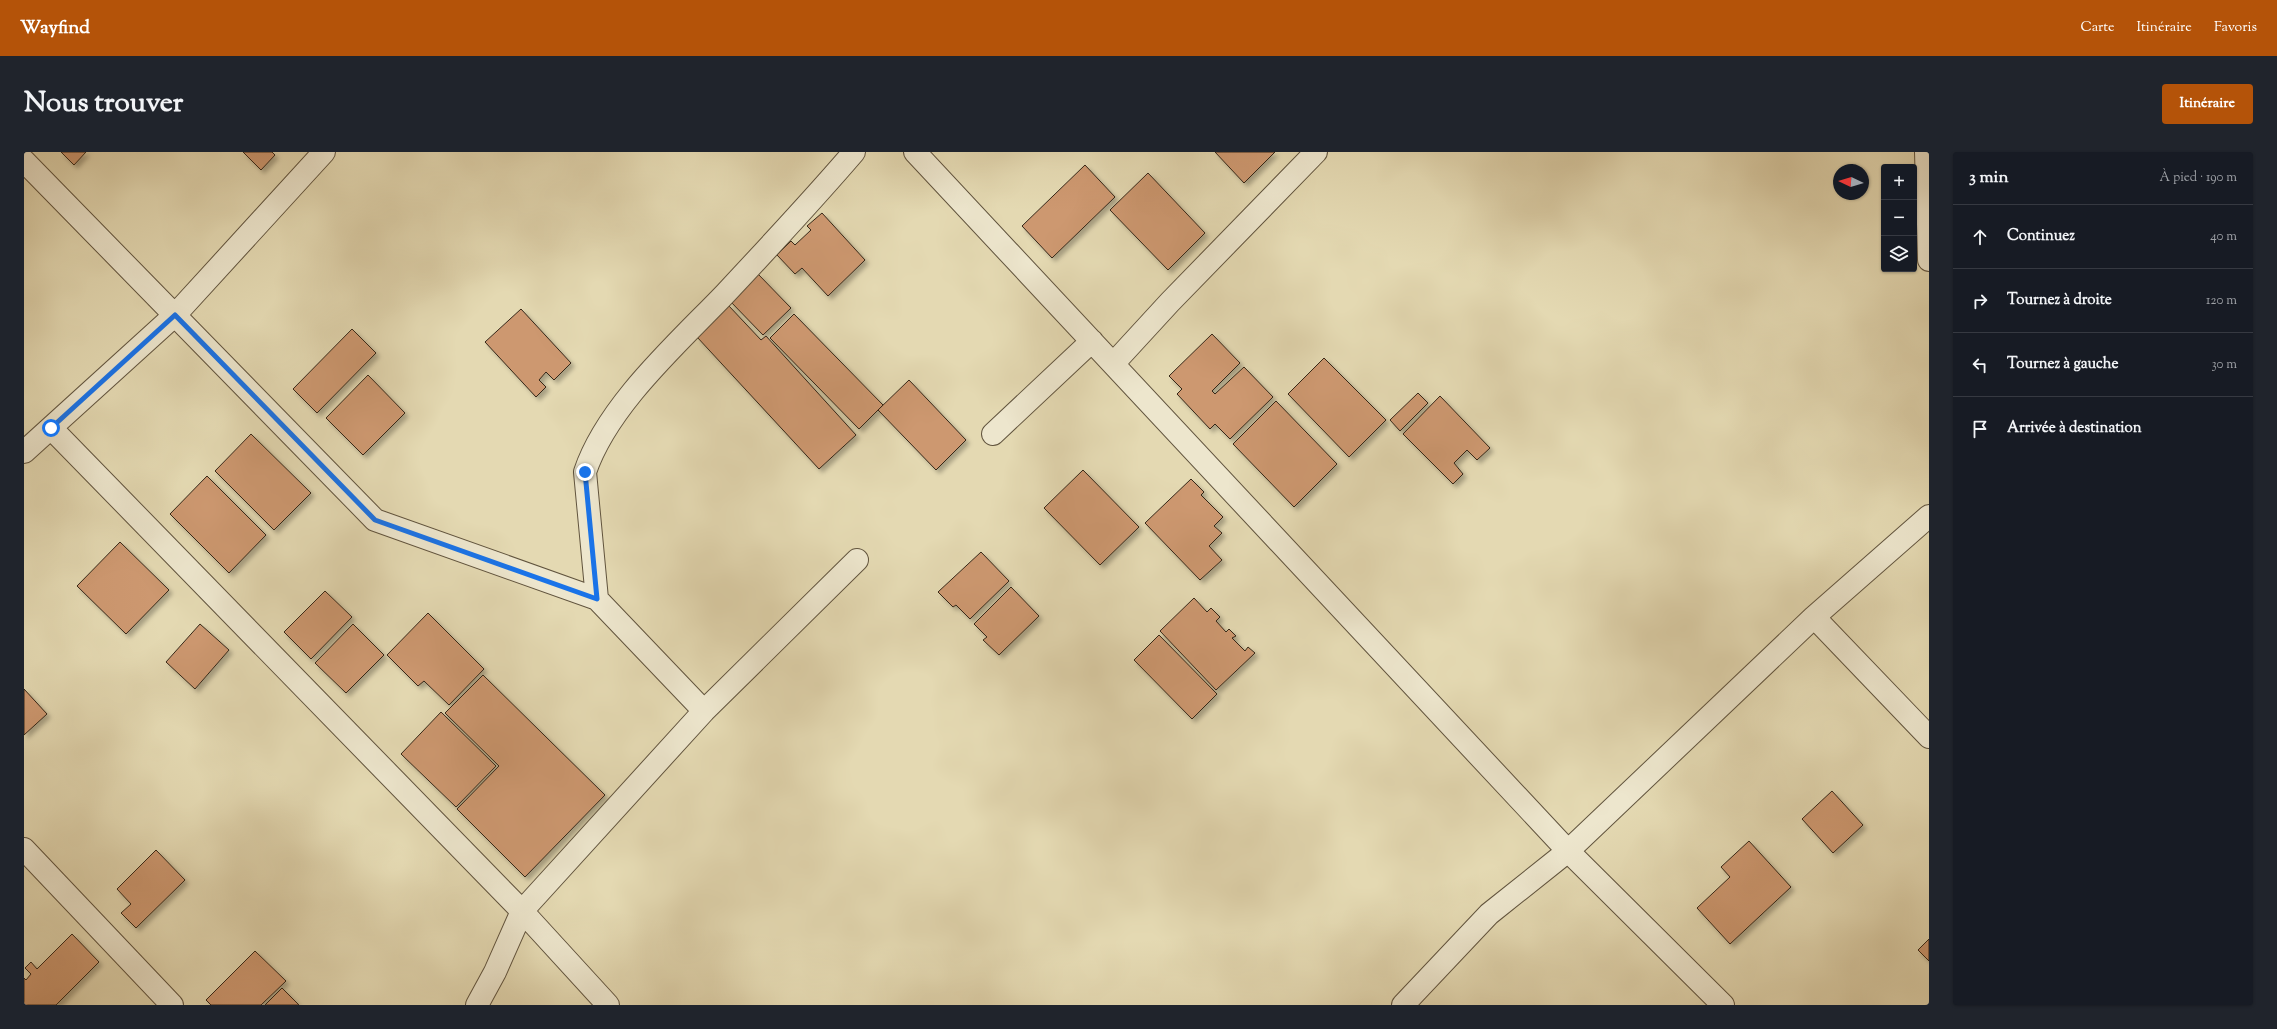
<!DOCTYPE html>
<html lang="fr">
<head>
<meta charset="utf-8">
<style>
	body { margin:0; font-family:"Sorts Mill Goudy",serif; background:#20242c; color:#f1f3f6 }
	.controls { position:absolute; right:12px; top:12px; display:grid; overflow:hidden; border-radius:4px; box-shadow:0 1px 3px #0004 }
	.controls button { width:36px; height:36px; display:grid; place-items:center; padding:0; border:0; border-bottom:1px solid #363941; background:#171b24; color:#f1f3f6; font:20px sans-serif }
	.compass { position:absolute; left:1809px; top:12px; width:36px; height:36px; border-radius:50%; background:#171b24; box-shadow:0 1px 3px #0004; rotate:274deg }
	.stop { position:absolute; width:12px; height:12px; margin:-9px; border:3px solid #1a73e8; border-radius:50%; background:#fff }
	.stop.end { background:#1a73e8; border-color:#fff; box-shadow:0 1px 4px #0008 }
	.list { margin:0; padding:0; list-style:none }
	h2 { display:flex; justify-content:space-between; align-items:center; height:52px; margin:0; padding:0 16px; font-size:17px }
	h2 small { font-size:13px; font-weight:400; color:#9ea1a6 }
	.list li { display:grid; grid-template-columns:26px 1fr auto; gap:12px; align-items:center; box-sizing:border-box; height:64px; padding:0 16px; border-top:1px solid #363941 }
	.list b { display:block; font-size:15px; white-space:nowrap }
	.list em { font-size:13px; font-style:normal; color:#9ea1a6 }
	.icon { flex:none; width:22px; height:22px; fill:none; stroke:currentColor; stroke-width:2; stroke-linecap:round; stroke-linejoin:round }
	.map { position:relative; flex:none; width:1905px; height:853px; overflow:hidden; border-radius:4px }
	header { display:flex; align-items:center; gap:24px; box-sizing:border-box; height:56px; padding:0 20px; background:#b45309; color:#fff }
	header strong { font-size:19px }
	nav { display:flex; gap:22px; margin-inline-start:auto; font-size:14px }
	.intro { display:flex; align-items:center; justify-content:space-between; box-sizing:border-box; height:96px; padding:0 24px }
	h1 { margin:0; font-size:28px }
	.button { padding:10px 18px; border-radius:4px; background:#b45309; color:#fff; font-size:14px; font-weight:700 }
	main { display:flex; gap:24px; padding:0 24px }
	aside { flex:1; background:#171b24; border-radius:4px; box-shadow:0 1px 3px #0004 }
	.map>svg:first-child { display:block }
	.building { fill:#cd9870; stroke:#352718; filter:url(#shadow) }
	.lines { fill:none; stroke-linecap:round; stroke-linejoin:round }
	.minor-casing { stroke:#61543e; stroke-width:24 }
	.minor { stroke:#ede6cd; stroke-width:22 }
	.route { stroke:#1a73e8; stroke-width:5 }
</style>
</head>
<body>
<header>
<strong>Wayfind</strong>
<nav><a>Carte</a><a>Itinéraire</a><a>Favoris</a></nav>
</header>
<div class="intro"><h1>Nous trouver</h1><a class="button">Itinéraire</a></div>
<main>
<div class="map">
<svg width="1905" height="853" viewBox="0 0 1905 853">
	<defs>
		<filter id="shadow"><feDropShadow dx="3.5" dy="3.5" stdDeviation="2" flood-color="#0004"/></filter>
	</defs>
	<rect width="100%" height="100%" fill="#e4d9b2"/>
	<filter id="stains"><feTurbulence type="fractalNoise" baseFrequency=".005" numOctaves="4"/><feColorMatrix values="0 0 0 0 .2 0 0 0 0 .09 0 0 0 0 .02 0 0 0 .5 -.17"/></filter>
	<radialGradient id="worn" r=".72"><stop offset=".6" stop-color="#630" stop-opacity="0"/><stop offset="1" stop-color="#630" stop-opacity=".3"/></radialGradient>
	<!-- building -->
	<path class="building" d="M37 0H62L50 13Z
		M219 0H248L251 3 237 18Z
		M1191 0H1251L1220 31Z
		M1061 13 1091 45 1028 106 998 74Z
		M1124 21 1181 81 1144 118 1086 58Z
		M798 61 841 108 804 144 778 116 771 122 753 103 767 89 771 93 787 78 783 74Z
		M734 122 767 156 739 183 706 149Z
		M705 154 737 188 742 184 832 283 795 317 673 185Z
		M497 157 547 211 530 228 522 220 515 228 522 235 512 245 461 190Z
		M770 162 859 253 835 277 746 186Z
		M328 177 352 201 293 261 269 237Z
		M1188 182 1216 211 1188 239 1191 242 1220 215 1249 245 1206 287 1191 272 1186 277 1153 242 1158 237 1145 224Z
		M1300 206 1362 268 1325 305 1264 242Z
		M344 223 381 261 339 303 302 266Z
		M885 228 942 288 912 318 854 258Z
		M1394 241 1404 251 1376 279 1366 268Z
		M1416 244 1466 296 1453 308 1443 298 1430 311 1439 322 1429 332 1379 282Z
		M1252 249 1313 312 1270 355 1209 292Z
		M227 282 287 341 250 378 191 319Z
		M1059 318 1115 375 1076 413 1020 356Z
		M183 324 242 383 205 421 146 362Z
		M1167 327 1180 340 1177 343 1199 365 1190 374 1198 381 1185 394 1198 408 1176 428 1121 371Z
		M96 390 145 438 102 482 53 434Z
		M957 400 985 429 946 467 932 453 929 455 914 440Z
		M987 435 1015 464 975 503 959 488 963 485 950 472Z
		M301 439 328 465 287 507 260 480Z
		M1170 446 1183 460 1187 456 1196 465 1192 469 1202 480 1205 477 1212 484 1208 486 1221 499 1224 495 1231 501 1192 538 1136 479Z
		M404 461 460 517 425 553 400 529 394 534 363 503Z
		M176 472 205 498 171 537 142 510Z
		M329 472 360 503 322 541 291 511Z
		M1135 483 1193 542 1168 567 1110 508Z
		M459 523 581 643 501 725 433 657 475 614 421 561Z
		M0 537 23 562 0 583Z
		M417 560 472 614 432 655 377 602Z
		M1808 639 1839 673 1809 701 1778 667Z
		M1725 689 1767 735 1706 792 1673 756 1706 725 1697 715Z
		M132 698 161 728 112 776 97 761 107 752 93 737Z
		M48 782 75 810 32 853H0V826L2 828 7 822 1 816 7 810 13 817Z
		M1905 787V809L1894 798Z
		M231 799 262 829 237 853H187L182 848Z
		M258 836 275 853H241Z"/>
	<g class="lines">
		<defs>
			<path id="minor" d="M891 0 1544 699 1699 853
				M1902 0 1905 108
				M0 9 351 368 573 447
				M1089 212 1146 150 1292 0
				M27 276 498 759 584 853
				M969 282 1068 189
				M0 300 151 163 300 0
				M1790 465 1905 585
				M680 559 573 447 561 320C583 254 653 192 701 142 745 95 788 49 830 0
				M0 697 148 853
				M453 853 471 820 498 759 680 559 833 408
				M1379 853 1465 762 1544 699 1790 465 1905 364"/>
		</defs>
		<!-- minor casing -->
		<use href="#minor" class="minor-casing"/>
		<!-- minor -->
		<use href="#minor" class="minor"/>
	</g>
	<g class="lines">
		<!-- route -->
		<path class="route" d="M27 276 151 163 351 368 573 447 561 320"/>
	</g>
	<rect width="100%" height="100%" filter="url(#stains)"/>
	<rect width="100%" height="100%" fill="url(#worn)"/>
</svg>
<div class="controls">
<button>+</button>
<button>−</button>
<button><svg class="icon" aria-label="layers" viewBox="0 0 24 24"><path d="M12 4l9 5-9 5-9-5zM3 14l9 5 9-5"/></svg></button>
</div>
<svg class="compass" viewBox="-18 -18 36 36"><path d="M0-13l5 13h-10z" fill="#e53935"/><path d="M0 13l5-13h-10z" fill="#9ea1a6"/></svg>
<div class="stop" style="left:27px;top:276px"></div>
<div class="stop end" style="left:561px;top:320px"></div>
</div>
<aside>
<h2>3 min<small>À pied · 190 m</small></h2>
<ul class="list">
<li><svg class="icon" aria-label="ahead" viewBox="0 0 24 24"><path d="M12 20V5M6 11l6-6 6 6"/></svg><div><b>Continuez</b></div><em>40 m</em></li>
<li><svg class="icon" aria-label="right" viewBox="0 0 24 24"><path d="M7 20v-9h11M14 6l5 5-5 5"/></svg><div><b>Tournez à droite</b></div><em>120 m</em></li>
<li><svg class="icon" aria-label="left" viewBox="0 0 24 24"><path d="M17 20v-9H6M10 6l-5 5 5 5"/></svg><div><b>Tournez à gauche</b></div><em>30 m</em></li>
<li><svg class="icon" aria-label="arrive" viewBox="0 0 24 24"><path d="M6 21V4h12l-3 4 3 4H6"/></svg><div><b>Arrivée à destination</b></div></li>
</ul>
</aside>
</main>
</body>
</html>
